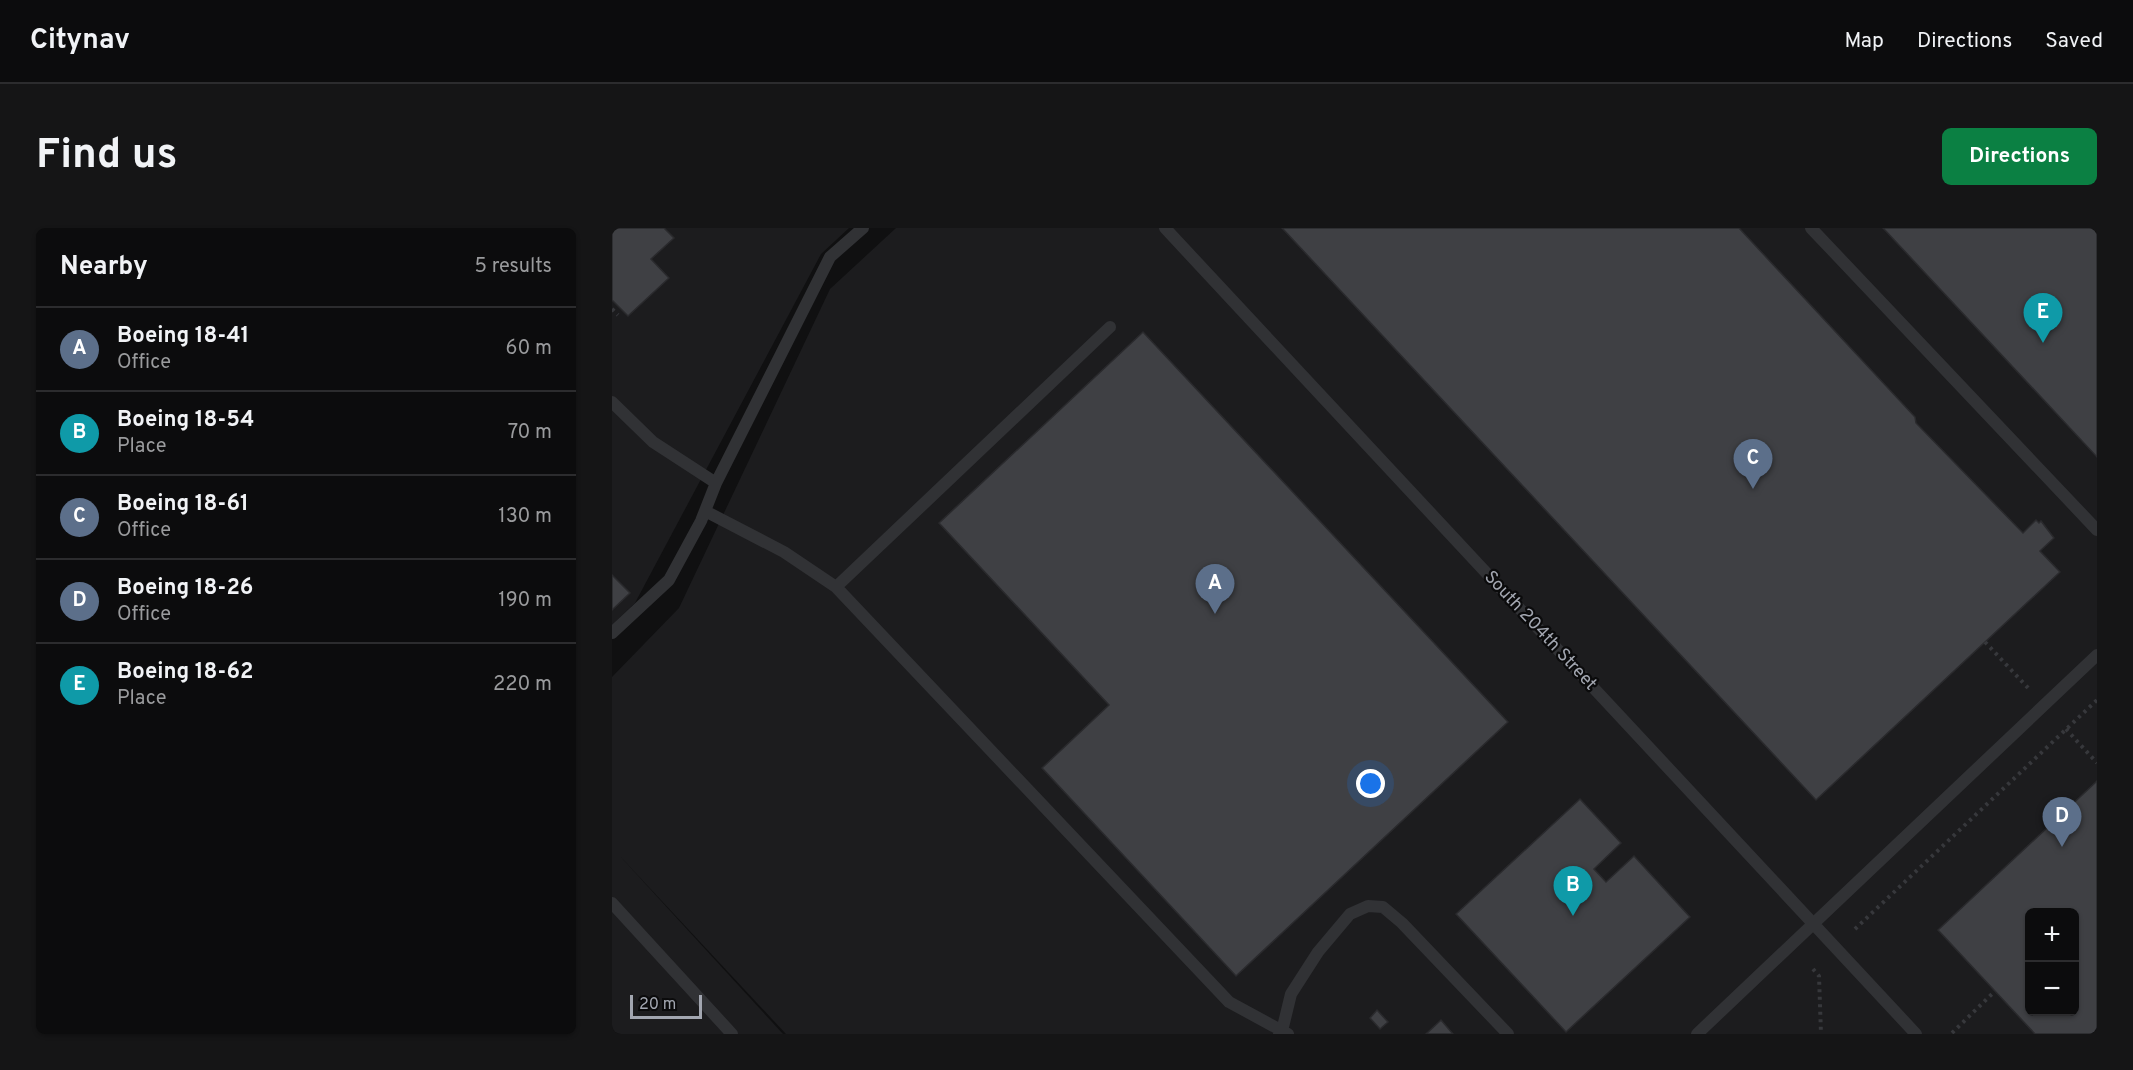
<!DOCTYPE html>
<html lang="en">
<head>
<meta charset="utf-8">
<style>
	body { margin:0; font-family:Overpass,sans-serif; background:#151516; color:#f1f3f6 }
	.controls { position:absolute; right:18px; bottom:18px; display:grid; overflow:hidden; border-radius:9px; box-shadow:0 2px 4px #0004 }
	.controls button { width:54px; height:54px; display:grid; place-items:center; padding:0; border:0; border-bottom:2px solid #2c2c2e; background:#0c0c0d; color:#f1f3f6; font:30px sans-serif }
	.scale { position:absolute; left:18px; bottom:15px; width:72px; box-sizing:border-box; padding-left:6px; border:3px solid #a2a6b0; border-top:0; font-size:16px; line-height:21px; white-space:nowrap; color:#a2a6b0; -webkit-text-stroke:4px #0b0b0c; paint-order:stroke }
	.you { position:absolute; left:759px; top:556px; width:21px; height:21px; margin:-15px; border:4px solid #fff; border-radius:50%; background:#1a73e8; box-shadow:0 0 0 9px #1a73e833 }
	.badge { display:grid; place-items:center; width:39px; height:39px; border-radius:50%; background:#0b8043; color:#fff; font-size:20px; font-weight:700 }
	.pin { position:absolute; translate:-50% -50px; filter:drop-shadow(0 2px 3px #0008) }
	.pin::after { content:''; position:absolute; top:32px; width:21px; height:18px; background:inherit; clip-path:polygon(0 0,100% 0,50% 100%) }
	.list { margin:0; padding:0; list-style:none }
	h2 { display:flex; justify-content:space-between; align-items:center; height:78px; margin:0; padding:0 24px; font-size:26px }
	h2 small { font-size:20px; font-weight:400; color:#9a9b9d }
	.list li { display:grid; grid-template-columns:39px 1fr auto; gap:18px; align-items:center; box-sizing:border-box; height:84px; padding:0 24px; border-top:2px solid #2c2c2e }
	.list b { display:block; font-size:22px; white-space:nowrap }
	.list p { margin:0; font-size:20px; white-space:nowrap; color:#9a9b9d }
	.list em { font-size:20px; font-style:normal; color:#9a9b9d }
	.map { position:relative; flex:none; width:1485px; height:806px; overflow:hidden; border-radius:9px }
	header { display:flex; align-items:center; gap:36px; box-sizing:border-box; height:84px; padding:0 30px; background:#0c0c0d; border-bottom:2px solid #2c2c2e }
	header strong { font-size:28px }
	nav { display:flex; gap:33px; margin-inline-start:auto; font-size:21px }
	.intro { display:flex; align-items:center; justify-content:space-between; box-sizing:border-box; height:144px; padding:0 36px }
	h1 { margin:0; font-size:42px }
	.button { padding:15px 27px; border-radius:9px; background:#0b8043; color:#fff; font-size:21px; font-weight:700 }
	main { display:flex; gap:36px; padding:0 36px }
	aside { flex:1; background:#0c0c0d; border-radius:9px; box-shadow:0 2px 4px #0004 }
	.map>svg:first-child { display:block }
	.built { fill:#1c1c1e; fill-rule:evenodd }
	.building { fill:#3f4044; stroke:#2a2a2d; stroke-width:1.5; fill-rule:evenodd }
	.lines { fill:none; stroke-linecap:round; stroke-linejoin:round }
	.path { stroke:#37383c; stroke-width:4; stroke-dasharray:3 4.5; stroke-linecap:butt }
	.service { stroke:#313235; stroke-width:12 }
	.labels { text-anchor:middle; dominant-baseline:central; stroke-width:4.5; stroke-linejoin:round; paint-order:stroke }
	.street-label { font-size:18px; fill:#a2a6b0; stroke:#0b0b0c }
</style>
</head>
<body>
<header>
<strong>Citynav</strong>
<nav><a>Map</a><a>Directions</a><a>Saved</a></nav>
</header>
<div class="intro"><h1>Find us</h1><a class="button">Directions</a></div>
<main>
<aside>
<h2>Nearby<small>5 results</small></h2>
<ul class="list">
<li><span class="badge" style="background:#5c6f8a">A</span><div><b>Boeing 18-41</b><p>Office</p></div><em>60 m</em></li>
<li><span class="badge" style="background:#0f9aa8">B</span><div><b>Boeing 18-54</b><p>Place</p></div><em>70 m</em></li>
<li><span class="badge" style="background:#5c6f8a">C</span><div><b>Boeing 18-61</b><p>Office</p></div><em>130 m</em></li>
<li><span class="badge" style="background:#5c6f8a">D</span><div><b>Boeing 18-26</b><p>Office</p></div><em>190 m</em></li>
<li><span class="badge" style="background:#0f9aa8">E</span><div><b>Boeing 18-62</b><p>Place</p></div><em>220 m</em></li>
</ul>
</aside>
<div class="map">
<svg width="1485" height="806" viewBox="0 0 1485 806">
	<rect width="100%" height="100%" fill="#101011"/>
	<!-- built -->
	<path class="built" d="M0 0H237L209 26 23 375 0 397Z
		M284 0H1485V806H174L6 626 171 806H0V449L67 380 218 61ZM1418 684H1462V784H1418Z"/>
	<!-- building -->
	<path class="building" d="M0 0H52L62 10 39 31 57 50 16 88 0 72Z
		M670 0H1127L1303 189 1304 195 1411 305 1424 292 1427 295 1429 293 1442 310 1428 323 1448 344 1204 572Z
		M1271 0H1485V229Z
		M531 104 896 494 624 748 430 540 497 477 327 295Z
		M0 347 18 365 0 382Z
		M1485 553V806H1423L1326 702ZM1418 684H1462V784H1418Z
		M968 571 1009 615 982 641 994 654 1022 628 1078 689 954 804 844 686Z
		M765 782 776 794 768 801 758 790Z
		M829 792 841 806H814Z"/>
	<g class="lines">
		<!-- path -->
		<path class="path" d="M0 81 6 87
			M1373 414 1418 462
			M1454 501 1485 535
			M1243 701 1485 472
			M1201 741 1207 748 1209 806
			M1340 805 1383 763"/>
		<!-- service -->
		<path class="service" d="M553 0 1304 806
			M1199 0 1485 302
			M0 174 41 214 104 255
			M93 283 172 324 224 359 617 774 676 806
			M224 359 498 99
			M0 405 57 352 89 293 104 255 218 29 251 0
			M0 675 120 806
			M667 806 670 803 679 766 706 724 738 686 756 678 771 679 790 695 896 806
			M1085 806 1485 427"/>
	</g>
	<g class="labels">
		<!-- street labels -->
		<g class="street-label">
			<text transform="translate(928 403) rotate(47)">South 204th Street</text>
		</g>
	</g>
</svg>
<div class="controls">
<button>+</button>
<button>−</button>
</div>
<div class="scale">20 m</div>
<div class="you"></div>
<div class="pin badge" style="left:603px;top:386px;background:#5c6f8a">A</div>
<div class="pin badge" style="left:961px;top:688px;background:#0f9aa8">B</div>
<div class="pin badge" style="left:1141px;top:261px;background:#5c6f8a">C</div>
<div class="pin badge" style="left:1450px;top:619px;background:#5c6f8a">D</div>
<div class="pin badge" style="left:1431px;top:115px;background:#0f9aa8">E</div>
</div>
</main>
</body>
</html>
